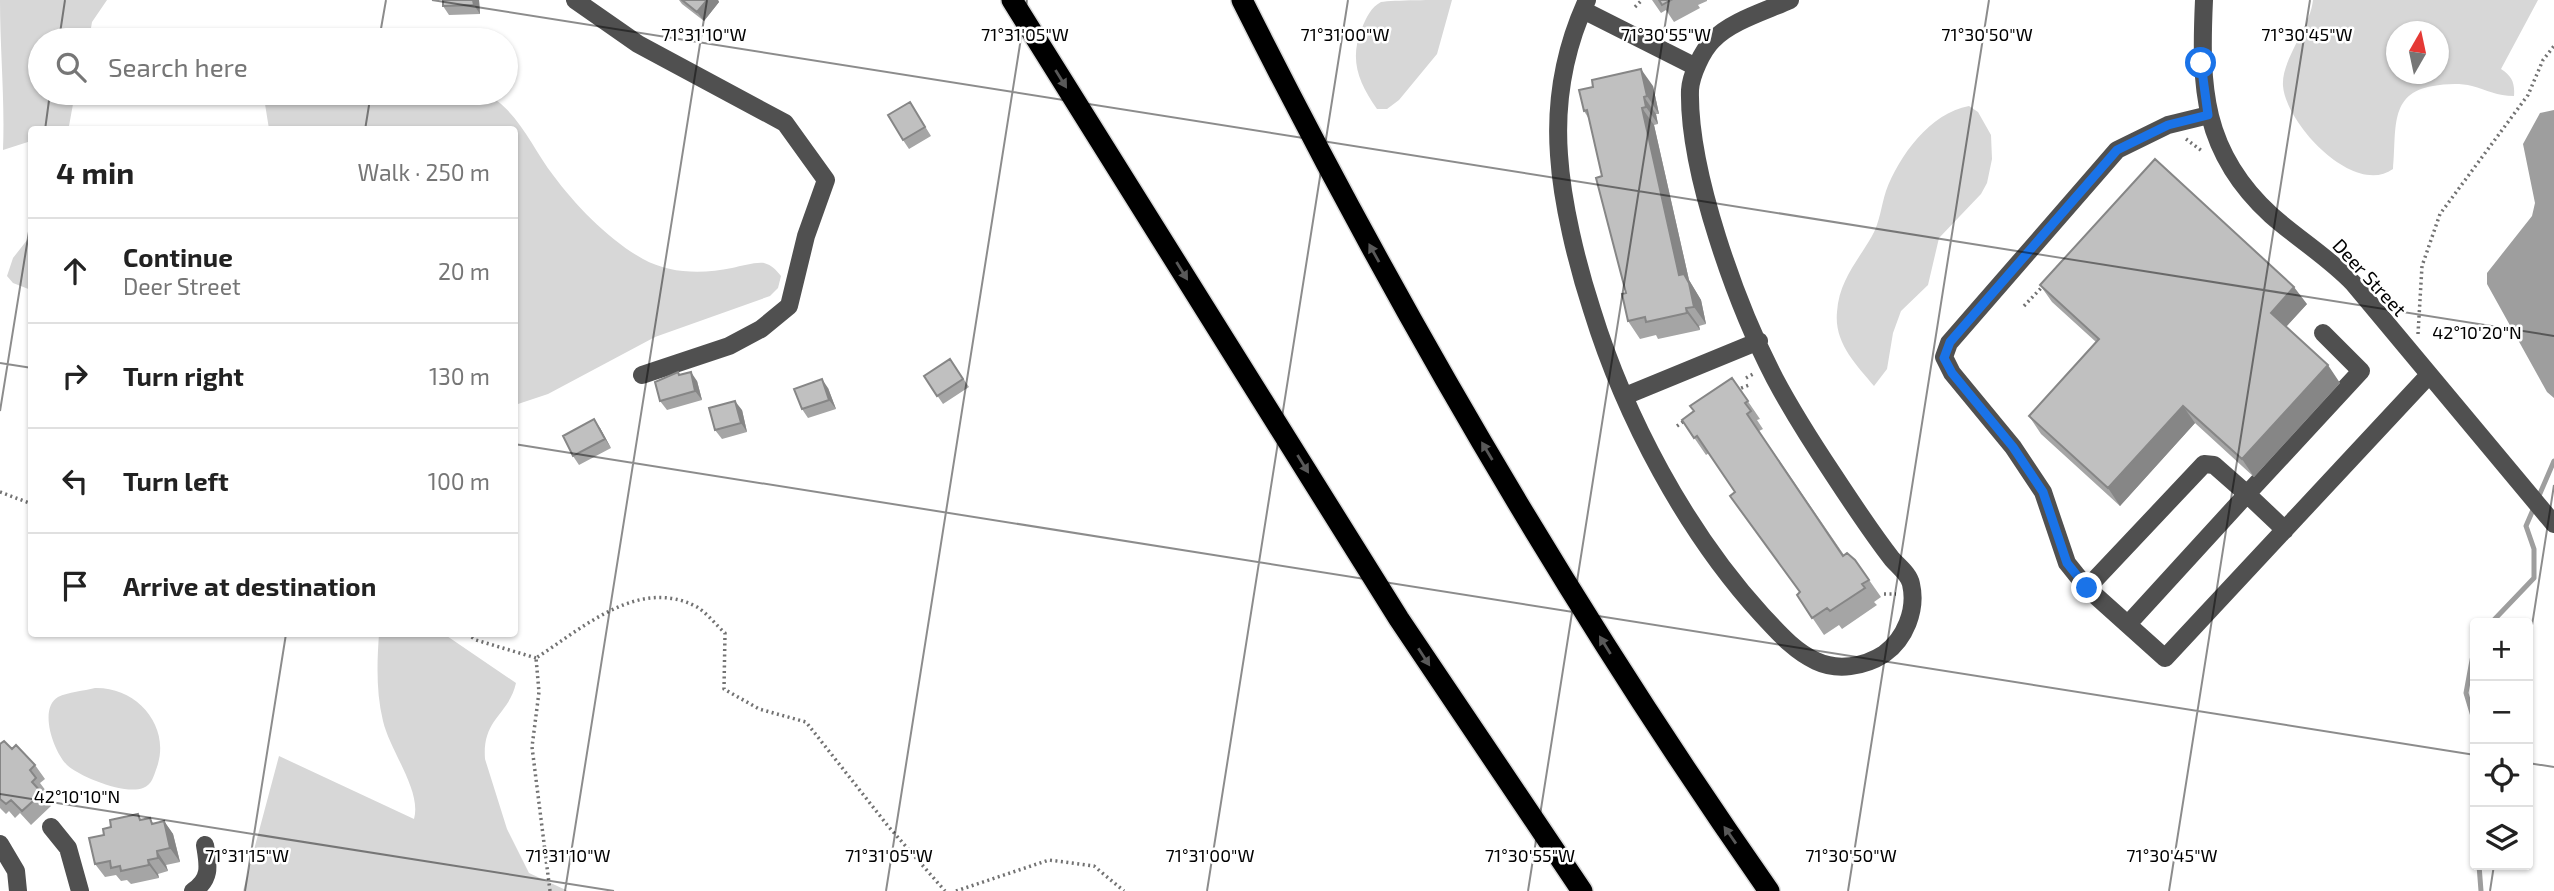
<!DOCTYPE html>
<html lang="en">
<head>
<meta charset="utf-8">
<style>
	body { margin:0; font-family:"Exo 2",sans-serif; background:#f6f6f6; color:#222 }
	.controls { position:absolute; right:21px; bottom:21px; display:grid; overflow:hidden; border-radius:7px; box-shadow:0 2px 5px #0004 }
	.controls button { width:63px; height:63px; display:grid; place-items:center; padding:0; border:0; border-bottom:2px solid #e0e0e0; background:#fff; color:#222; font:35px sans-serif }
	.compass { position:absolute; left:2386px; top:21px; width:63px; height:63px; border-radius:50%; background:#fff; box-shadow:0 2px 5px #0004; rotate:9deg }
	.stop { position:absolute; width:21px; height:21px; margin:-16px; border:5px solid #1a73e8; border-radius:50%; background:#fff }
	.stop.end { background:#1a73e8; border-color:#fff; box-shadow:0 2px 7px #0008 }
	.list { margin:0; padding:0; list-style:none }
	h2 { display:flex; justify-content:space-between; align-items:center; height:91px; margin:0; padding:0 28px; font-size:30px }
	h2 small { font-size:23px; font-weight:400; color:#767676 }
	.list li { display:grid; grid-template-columns:46px 1fr auto; gap:21px; align-items:center; box-sizing:border-box; height:105px; padding:0 28px; border-top:2px solid #e0e0e0 }
	.list b { display:block; font-size:26px; white-space:nowrap }
	.list p { margin:0; font-size:23px; white-space:nowrap; color:#767676 }
	.list em { font-size:23px; font-style:normal; color:#767676 }
	.icon { flex:none; width:38px; height:38px; fill:none; stroke:currentColor; stroke-width:2; stroke-linecap:round; stroke-linejoin:round }
	.map { position:relative; flex:none; width:2554px; height:891px; overflow:hidden }
	.search { position:absolute; background:#fff; box-shadow:0 2px 5px #0004; left:28px; top:28px; width:490px; height:77px; display:flex; align-items:center; gap:18px; box-sizing:border-box; padding:0 24px; border-radius:38px; color:#767676; font-size:26px }
	.panel { position:absolute; background:#fff; box-shadow:0 2px 5px #0004; left:28px; top:126px; width:490px; height:511px; border-radius:7px }
	.map>svg:first-child { display:block }
	.green { fill:#d7d7d7; fill-rule:evenodd }
	.water { fill:#9e9e9e }
	.lines { fill:none; stroke-linecap:round; stroke-linejoin:round }
	.stream { stroke:#9e9e9e; stroke-width:5 }
	.highway-casing { stroke:#dbdbdb; stroke-width:24 }
	.path { stroke:#727272; stroke-width:3.5; stroke-dasharray:2 3.5; stroke-linecap:butt }
	.minor { stroke:#505050; stroke-width:18 }
	.highway { stroke:#000; stroke-width:21 }
	.wall { fill:#a5a5a5 }
	.shaded-wall { fill:#868686 }
	.building { fill:#c0c0c0; stroke:#868686; stroke-width:2 }
	.oneway { fill:#595959 }
	.route { stroke:#1a73e8; stroke-width:9 }
	.ticks { fill:none; stroke:#000; stroke-width:2; stroke-opacity:0.45 }
	.labels { text-anchor:middle; dominant-baseline:central; stroke-width:5; stroke-linejoin:round; paint-order:stroke }
	.street-label { font-size:19px; fill:#000; stroke:#fff }
	.ticks-label { font-size:18px; text-anchor:middle; fill:#000; stroke:#fff; stroke-width:5; stroke-linejoin:round; paint-order:stroke }
</style>
</head>
<body>
<div class="map">
<svg width="2554" height="891" viewBox="0 0 2554 891">
	<rect width="100%" height="100%" fill="#fff"/>
	<!-- green -->
	<path class="green" d="M0 0H107L92 22 89 40H40V93H75L69 126 66 129 32 130 31 141 3 150C5 99 0 51 0 0Z
		M1452 0 1437 54 1399 100 1387 109H1377C1358 82 1349 59 1362 28 1366 18 1371 7 1381 2 1393 0 1437 0 1452 0Z
		M2313 0H2538L2501 69C2512 76 2515 83 2514 96 2497 96 2487 90 2472 86 2460 83 2445 84 2433 86 2388 93 2397 131 2393 169 2354 197 2286 124 2283 86 2281 60 2310 28 2313 0ZM2396 32H2438V74H2396Z
		M272 93 485 94C516 107 533 149 553 175 576 206 609 240 643 259 670 274 703 274 732 268 742 266 755 262 764 263 772 265 776 270 781 276L778 288 770 296 655 337 548 394 515 405 514 130 269 129 265 104Z
		M1969 106 1978 112 1991 135 1992 159 1987 183 1981 194 1939 238 1928 285 1901 311 1893 333 1887 369 1874 386C1856 364 1834 343 1837 312 1839 281 1857 262 1872 236 1880 222 1881 206 1886 191 1899 156 1930 113 1969 106Z
		M31 235V290L13 283 7 276 13 258Z
		M379 634H444L516 683C509 715 482 718 485 759L507 829 529 873 568 891H243L279 756 414 819C422 791 390 751 383 721 376 692 377 663 379 634Z
		M95 688C137 687 171 726 157 767 154 775 152 785 143 788 125 795 80 777 67 765 54 752 38 709 58 697 68 692 84 691 95 688Z"/>
	<!-- water -->
	<path class="water" d="M2554 110V398L2547 392 2487 284V273L2532 216 2535 203 2523 144 2540 113Z"/>
	<g class="lines">
		<!-- stream -->
		<path class="stream" d="M2491 623 2534 578V549L2526 526 2554 461
			M2475 644 2466 693 2475 723
			M2479 865 2481 891"/>
		<defs>
			<path id="highway" d="M1012 0 1399 619 1582 891
				M1242 0C1397 309 1571 608 1769 891"/>
		</defs>
		<!-- highway casing -->
		<use href="#highway" class="highway-casing"/>
		<!-- path -->
		<path class="path" d="M1635 7 1642 0
			M2186 139 2202 151
			M2024 306 2044 285
			M2418 334 2422 266 2440 214 2528 95 2543 60 2554 46
			M1746 378 1755 373
			M1736 390 1749 385
			M1677 426 1687 419
			M0 492 32 504
			M1884 594H1896
			M467 634 476 640 536 658
			M550 891 532 747 539 692 536 658C583 628 639 576 697 607 707 613 716 625 725 633L724 689 759 709 806 722 888 826 945 891
			M956 891 1049 860 1094 866 1124 891"/>
		<!-- minor -->
		<path class="minor" d="M575 0 638 44 785 123 826 180 806 236 789 306 761 329 729 346 642 375
			M1587 0C1564 50 1555 100 1559 155 1562 203 1577 264 1592 310 1625 417 1686 532 1762 615 1778 632 1794 651 1816 661 1837 671 1864 667 1884 654 1905 639 1917 610 1911 584 1909 574 1899 567 1892 559 1871 532 1852 503 1833 474 1813 444 1792 411 1775 379 1737 306 1688 172 1690 90 1691 75 1702 51 1713 40 1731 21 1766 11 1790 0
			M2204 0C2200 87 2202 152 2271 215 2298 239 2328 257 2353 283L2554 524
			M1583 10 1696 67
			M2209 115 2168 125 2117 150 1949 343 1944 357 1952 373 2013 447 2043 492 2067 563 2087 588 2165 658 2429 375
			M1625 396 1759 341
			M2285 530 2247 494 2361 371 2323 333
			M2087 588 2204 464 2214 465 2247 494 2129 623
			M51 827 68 848 80 891
			M0 844 16 871 18 891
			M193 891C212 879 208 864 205 845"/>
		<!-- highway -->
		<use href="#highway" class="highway"/>
	</g>
	<!-- wall -->
	<path class="wall" d="M443 0H479L480 14 449 15 443 6Z
		M679 0H718L719 2 704 21 682 4Z
		M1652 0H1707V1L1698 5 1700 8 1674 22 1666 10 1661 13Z
		M1653 86 1659 114H1656L1658 124 1654 125 1689 280 1701 300 1706 324 1699 326 1700 330 1658 339 1656 335 1640 339 1628 321 1626 293 1602 176 1589 119 1584 111Z
		M910 102 931 136 909 149 903 140Z
		M2040 285 2307 304 2286 327 2340 383 2254 477 2195 423 2120 506 2041 434 2029 416 2096 342 2052 302Z
		M950 359 969 387 943 404 924 376Z
		M678 372 680 375 697 381 702 400 667 410 660 401Z
		M1732 378 1760 419 1757 420 1763 429 1759 431 1844 555 1855 560 1881 597 1874 602 1877 605 1842 629 1839 625 1824 635 1797 595 1800 593 1735 492 1709 453 1706 455 1682 420 1694 411Z
		M828 388 836 409 808 418 802 409Z
		M742 410 747 432 722 439 715 430Z
		M600 428 611 448 579 465 573 456Z
		M0 744 12 749 35 765 45 779 40 783 46 791 43 794 51 806 31 825 20 813 15 818 9 811 6 814 0 808Z
		M142 820 154 823 164 821 173 834 180 862 166 865 168 871 158 874 159 878 131 884 127 880 121 881 116 875 105 877 95 864 104 835Z"/>
	<!-- shaded-wall -->
	<path class="shaded-wall" d="M473 0H479L480 14 474 5Z
		M707 0H718L719 2 704 21 697 12Z
		M1641 69 1653 86 1659 114 1647 96Z
		M1644 97 1656 114 1658 124 1646 107Z
		M1642 108 1654 125 1689 280 1701 300 1706 324 1694 307 1679 275Z
		M2294 287 2307 304 2283 330 2271 313Z
		M1686 308 1699 326 1700 330 1687 313Z
		M2328 365 2340 383 2254 477 2242 459Z
		M691 372 697 381 702 400 695 391Z
		M822 379 828 388 836 409 829 400Z
		M735 401 742 410 747 432 741 423Z
		M2183 406 2195 423 2120 506 2108 488Z
		M594 419 600 428 611 448 605 439Z
		M164 821 173 834 180 862 170 848Z
		M157 851 166 865 168 871 158 858Z
		M148 860 158 874 159 878 149 865Z"/>
	<!-- building -->
	<path class="building" d="M443 0H473L474 5 443 6Z
		M682 0H707L697 12Z
		M1659 0H1671L1662 5Z
		M1641 69 1647 96 1644 97 1646 107 1642 108 1679 275 1684 274 1689 283 1694 307 1686 308 1687 313 1646 322 1645 317 1628 321 1622 294 1626 293 1596 178 1602 176 1587 110 1584 111 1579 90 1593 87 1592 80Z
		M910 102 925 127 903 140 888 115Z
		M2155 159 2294 287 2271 313 2328 365 2242 459 2183 406 2108 488 2029 416 2099 339 2040 285Z
		M950 359 963 379 937 396 924 376Z
		M678 372 679 375 691 372 695 391 660 401 655 382Z
		M1732 378 1748 401 1745 403 1751 411 1747 414 1843 556 1847 553 1855 560 1869 580 1862 584 1865 588 1830 611 1827 608 1812 618 1797 595 1800 592 1730 496 1735 492 1697 436 1694 438 1682 420 1694 411 1690 406Z
		M822 379 829 400 802 409 794 389Z
		M735 401 741 423 715 430 709 408Z
		M594 419 605 439 573 456 563 436Z
		M4 741 12 749 16 745 35 765 30 770 36 778 32 782 42 793 22 811 11 800 6 804 0 799V744Z
		M138 814 140 820 150 818 152 824 164 821 170 848 157 851 158 858 148 860 149 865 121 871 120 866 111 868 110 861 95 864 89 838 104 835 103 829 111 827 110 820Z"/>
	<!-- one-way arrows -->
	<defs><path id="oneway-solid" d="M-6-.8H1V-3.2L6.5 0L1 3.2V.8H-6Z" transform="scale(1.75)"/></defs>
	<g class="oneway">
		<use href="#oneway-solid" transform="translate(1061 79) rotate(58)"/>
		<use href="#oneway-solid" transform="translate(1374 253) rotate(-119)"/>
		<use href="#oneway-solid" transform="translate(1182 271) rotate(58)"/>
		<use href="#oneway-solid" transform="translate(1487 451) rotate(-121)"/>
		<use href="#oneway-solid" transform="translate(1303 464) rotate(58)"/>
		<use href="#oneway-solid" transform="translate(1605 645) rotate(-122)"/>
		<use href="#oneway-solid" transform="translate(1424 657) rotate(57)"/>
		<use href="#oneway-solid" transform="translate(1730 835) rotate(-125)"/>
	</g>
	<g class="lines">
		<!-- route -->
		<path class="route" d="M2087 588 2067 563 2043 492 2013 447 1952 373 1944 358 1950 342 2117 150 2168 125 2208 115 2201 63"/>
	</g>
	<!-- ticks -->
	<path class="ticks" d="M432 0 2554 336M59 40 65 0M379 40 386 0M45 130 50 93M365 130 371 93M0 363 32 368M0 411 32 213M514 444 2475 755M2528 651 2554 485M2528 763 2554 767M0 794 614 891M245 891 286 634M565 891 707 0M886 891 1027 0M1207 891 1348 0M1528 891 1669 0M1848 891 1989 0M2169 891 2310 0M2490 891 2494 865"/>
	<g class="labels">
		<!-- street labels -->
		<g class="street-label">
			<text transform="translate(2370 277) rotate(47)">Deer Street</text>
		</g>
	</g>
	<g class="ticks-label">
		<text x="704" y="41">71°31'10"W</text>
		<text x="1025" y="41">71°31'05"W</text>
		<text x="1345" y="41">71°31'00"W</text>
		<text x="1666" y="41">71°30'55"W</text>
		<text x="1987" y="41">71°30'50"W</text>
		<text x="2307" y="41">71°30'45"W</text>
		<text x="2477" y="339">42°10'20"N</text>
		<text x="77" y="803">42°10'10"N</text>
		<text x="247" y="862">71°31'15"W</text>
		<text x="568" y="862">71°31'10"W</text>
		<text x="889" y="862">71°31'05"W</text>
		<text x="1210" y="862">71°31'00"W</text>
		<text x="1530" y="862">71°30'55"W</text>
		<text x="1851" y="862">71°30'50"W</text>
		<text x="2172" y="862">71°30'45"W</text>
	</g>
</svg>
<div class="controls">
<button>+</button>
<button>−</button>
<button><svg class="icon" aria-label="locate" viewBox="0 0 24 24"><circle cx="12" cy="12" r="6"/><path d="M12 2v4M12 18v4M2 12h4M18 12h4"/></svg></button>
<button><svg class="icon" aria-label="layers" viewBox="0 0 24 24"><path d="M12 4l9 5-9 5-9-5zM3 14l9 5 9-5"/></svg></button>
</div>
<svg class="compass" viewBox="-18 -18 36 36"><path d="M0-13l5 13h-10z" fill="#e53935"/><path d="M0 13l5-13h-10z" fill="#767676"/></svg>
<div class="stop" style="left:2201px;top:63px"></div>
<div class="stop end" style="left:2087px;top:588px"></div>
<div class="search"><svg class="icon" aria-label="search" viewBox="0 0 24 24"><circle cx="10" cy="10" r="6"/><path d="M15 15l6 6"/></svg>Search here</div>
<section class="panel">
<h2>4 min<small>Walk · 250 m</small></h2>
<ul class="list">
<li><svg class="icon" aria-label="ahead" viewBox="0 0 24 24"><path d="M12 20V5M6 11l6-6 6 6"/></svg><div><b>Continue</b><p>Deer Street</p></div><em>20 m</em></li>
<li><svg class="icon" aria-label="right" viewBox="0 0 24 24"><path d="M7 20v-9h11M14 6l5 5-5 5"/></svg><div><b>Turn right</b></div><em>130 m</em></li>
<li><svg class="icon" aria-label="left" viewBox="0 0 24 24"><path d="M17 20v-9H6M10 6l-5 5 5 5"/></svg><div><b>Turn left</b></div><em>100 m</em></li>
<li><svg class="icon" aria-label="arrive" viewBox="0 0 24 24"><path d="M6 21V4h12l-3 4 3 4H6"/></svg><div><b>Arrive at destination</b></div></li>
</ul>
</section>
</div>
</body>
</html>
